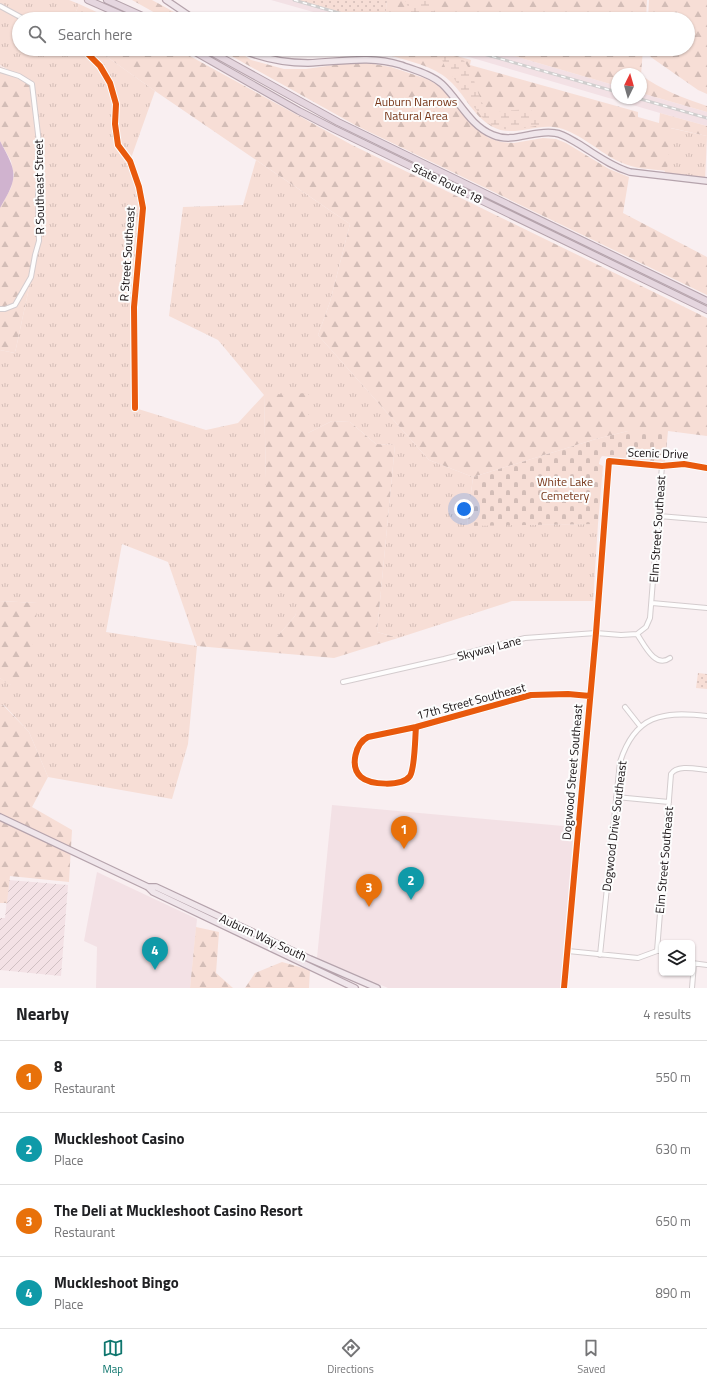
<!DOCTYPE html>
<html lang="en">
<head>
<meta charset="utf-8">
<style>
	body { margin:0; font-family:"Titillium Web",sans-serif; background:#f2f2f2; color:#202124 }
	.controls { position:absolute; right:12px; bottom:12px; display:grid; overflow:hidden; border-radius:6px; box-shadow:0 1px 3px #0004 }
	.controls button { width:36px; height:36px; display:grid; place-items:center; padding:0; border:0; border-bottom:1px solid #e0e0e0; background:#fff; color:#202124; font:20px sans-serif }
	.compass { position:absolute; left:611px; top:68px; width:36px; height:36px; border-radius:50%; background:#fff; box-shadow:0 1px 3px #0004; rotate:5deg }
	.you { position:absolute; left:464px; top:509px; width:14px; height:14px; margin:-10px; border:3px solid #fff; border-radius:50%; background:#1a73e8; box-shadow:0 0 0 6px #1a73e833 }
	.badge { display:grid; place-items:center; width:26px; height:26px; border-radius:50%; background:#0f766e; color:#fff; font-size:13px; font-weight:700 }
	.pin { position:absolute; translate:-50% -33px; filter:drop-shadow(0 1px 2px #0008) }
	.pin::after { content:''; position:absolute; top:21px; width:14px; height:12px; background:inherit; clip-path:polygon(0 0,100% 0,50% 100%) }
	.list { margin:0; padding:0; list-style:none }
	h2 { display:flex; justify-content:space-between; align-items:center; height:52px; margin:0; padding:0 16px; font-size:17px }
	h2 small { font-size:13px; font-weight:400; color:#757577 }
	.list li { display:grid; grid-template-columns:26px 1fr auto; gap:12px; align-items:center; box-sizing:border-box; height:72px; padding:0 16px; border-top:1px solid #e0e0e0 }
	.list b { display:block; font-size:15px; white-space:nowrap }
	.list p { margin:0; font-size:13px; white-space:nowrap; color:#757577 }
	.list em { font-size:13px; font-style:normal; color:#757577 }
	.icon { flex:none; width:22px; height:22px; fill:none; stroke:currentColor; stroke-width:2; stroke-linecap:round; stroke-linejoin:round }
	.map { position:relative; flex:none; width:707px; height:988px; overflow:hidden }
	.search { position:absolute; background:#fff; box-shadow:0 1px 3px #0004; left:12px; right:12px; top:12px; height:44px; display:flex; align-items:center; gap:10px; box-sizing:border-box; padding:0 14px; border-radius:22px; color:#757577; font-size:15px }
	.sheet { height:340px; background:#fff }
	nav { display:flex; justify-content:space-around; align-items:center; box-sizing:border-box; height:56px; border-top:1px solid #e0e0e0; background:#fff; font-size:11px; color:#757577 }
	nav a { display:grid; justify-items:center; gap:2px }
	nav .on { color:#0f766e }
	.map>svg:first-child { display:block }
	.built { fill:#f3e1e5 }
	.industrial { fill:url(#industrial-furrows) }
	.grass { fill:url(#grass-tufts) }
	.forest { fill:url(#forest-firs) }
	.wetland { fill:url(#wetland-marsh) }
	.cemetery { fill:url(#cemetery-stones) }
	.park { fill:url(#park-dots) }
	.water { fill:#d0b3cf }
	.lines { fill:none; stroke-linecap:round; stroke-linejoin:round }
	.minor-casing { stroke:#d4ccce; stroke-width:6 }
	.major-casing { stroke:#b5a3ac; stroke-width:8 }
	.highway-casing { stroke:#b5a3ac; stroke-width:8 }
	.minor { stroke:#fefdfd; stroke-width:4 }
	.major { stroke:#f0e6eb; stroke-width:5.5 }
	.highway { stroke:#e5d6df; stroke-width:6 }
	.rail-casing { stroke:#d0cece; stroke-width:3 }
	.rail { stroke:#fdfdfd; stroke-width:1.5; stroke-dasharray:4.5; stroke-linecap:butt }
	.cycleway-casing { stroke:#fdfdfd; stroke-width:8 }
	.cycleway { stroke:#e8590c; stroke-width:6 }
	.labels { text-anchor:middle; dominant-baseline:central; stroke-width:4; stroke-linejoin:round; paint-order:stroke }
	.park-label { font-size:12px; fill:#763517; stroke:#fdfdfd }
	.street-label { font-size:12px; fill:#161012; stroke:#fdfdfd }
</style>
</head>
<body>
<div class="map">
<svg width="707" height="988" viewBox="0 0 707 988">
	<defs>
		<pattern id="industrial-furrows" width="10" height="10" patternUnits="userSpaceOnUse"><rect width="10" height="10" fill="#f3e1e5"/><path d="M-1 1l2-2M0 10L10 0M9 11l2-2" fill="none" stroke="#d0c0c3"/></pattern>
		<pattern id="grass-tufts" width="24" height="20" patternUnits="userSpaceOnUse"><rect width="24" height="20" fill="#f7ded6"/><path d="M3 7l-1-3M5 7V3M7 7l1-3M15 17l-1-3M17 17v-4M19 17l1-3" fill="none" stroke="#d3bdb7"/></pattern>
		<pattern id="forest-firs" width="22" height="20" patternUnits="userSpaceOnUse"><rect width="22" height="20" fill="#f7ded6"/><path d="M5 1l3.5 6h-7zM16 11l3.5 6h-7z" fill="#d3bdb7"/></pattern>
		<pattern id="wetland-marsh" width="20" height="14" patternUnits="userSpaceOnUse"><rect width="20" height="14" fill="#f7ded6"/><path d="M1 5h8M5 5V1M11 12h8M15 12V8" fill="none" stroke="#d3bdb7"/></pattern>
		<pattern id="cemetery-stones" width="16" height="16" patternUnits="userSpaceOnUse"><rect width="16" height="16" fill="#f7ded6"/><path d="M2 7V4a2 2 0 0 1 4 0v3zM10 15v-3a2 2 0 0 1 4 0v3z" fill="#d3bdb7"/></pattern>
		<pattern id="park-dots" width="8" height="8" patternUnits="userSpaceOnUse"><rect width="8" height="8" fill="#f7ded6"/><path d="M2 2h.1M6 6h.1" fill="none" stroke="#d3bdb7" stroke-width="1.8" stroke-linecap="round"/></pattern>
	</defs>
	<rect width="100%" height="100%" fill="#f9eff1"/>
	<!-- built -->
	<path class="built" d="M271 0H323L388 19H338Z
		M442 49H490L617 86V98H641V93L707 112V126L660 113Z
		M332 805 574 827 560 988H388L317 958Z
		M97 872 197 919 190 988H96L97 947 84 941Z"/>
	<!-- industrial -->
	<path class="industrial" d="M9 880 68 885 61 976 0 970V918H5Z"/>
	<!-- grass -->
	<path class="grass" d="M0 0H69L79 4 73 19H19V49H96L155 91 130 161 143 208 134 307 135 408 206 430 238 423 264 395 218 340 169 316 183 207 243 205 256 160 350 224 330 302 318 335 429 460 473 477 467 525 598 524 593 601H512L398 638 377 632 395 445 376 444 350 422 332 421 308 433 264 395 266 478 302 596 295 616 277 637H194L168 562 122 544 106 632 197 646 188 744 172 799 48 777 29 732 4 705 0 706V678L10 685 37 603 0 601V350L15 353 38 246 32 84 0 65Z
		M670 128 707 136 705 181 664 177Z"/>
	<!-- forest -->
	<path class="forest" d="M132 0H152L187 19H166Z
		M387 0H647L646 19H388L385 18Z
		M649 0H707V94L698 90 645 53V49H688V19H648Z
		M79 4 112 19H73Z
		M96 49H177L352 145 707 318V436L668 431H628L596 439 473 477 429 460 318 335 330 302 350 224 155 91Z
		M219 49H235L251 60 284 69H306L348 63 362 62 391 67 427 79 436 84 446 93 472 125 479 131 489 138 501 142 514 143 543 138 556 139 566 143 609 169 629 177 623 213 707 257V295L355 125Z
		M392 49H432L471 60 470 65 638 112V117L659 123 660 113 707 126V136L671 128 667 171C651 169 634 169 620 162 600 153 580 133 559 128 536 122 513 139 491 126 474 116 465 96 452 83 437 67 412 62 392 56Z
		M490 49H643L641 75C661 90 684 98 707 106V112L641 93V74H617V86Z
		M0 66 32 84 39 138V241L15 353 0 350V208L11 188 14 175 11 161 0 141Z
		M308 393V433L332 421 350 422 376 444 395 445 377 632 398 638 334 658 197 646 194 637H277L295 616 300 597 262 586 266 478 264 395Z
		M0 601 38 603 29 674 9 685 0 678Z
		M3 705 29 732 48 777 32 807 72 830 69 882 10 876 7 903H0V706Z
		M196 927 219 932 216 973 233 988H190Z
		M282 962 310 970 309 988H245L255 973Z"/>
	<!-- wetland -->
	<path class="wetland" d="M405 0H431L433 8 438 17 437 19H413Z
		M438 52 461 58 465 62 471 72 481 101 489 112 529 109C535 113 540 117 542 125L511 130 498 128 487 123 465 96 455 80 445 67 441 57Z"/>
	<!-- cemetery -->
	<path class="cemetery" d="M628 431H668L665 462 602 456 600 459 599 464 603 466 598 524 467 526 473 477 596 439Z"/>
	<!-- park -->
	<path class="park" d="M294 0H387L385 19H360Z
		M698 673 707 674V689L696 688Z"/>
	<!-- water -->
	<path class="water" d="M0 141C17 173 19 176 0 208Z"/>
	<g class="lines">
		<defs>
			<path id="minor" d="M0 6 24 19
				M80 49 86 52 100 66 110 83 116 104 115 124 118 145 130 161 139 187 143 208 134 307 135 408
				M0 70 19 76 32 84 40 151V173L38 194 39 241 35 255 31 277 15 305 5 309H0
				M659 516 707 520
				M652 603 707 608
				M637 634C644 644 655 669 670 658
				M343 682 444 659 525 638 596 633 621 635 637 634 646 627 650 618 662 466
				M625 707 640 726
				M416 727C415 738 415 768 410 776 402 787 370 785 361 777 349 766 356 743 368 737L416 727 531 695 568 694 590 696
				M616 797 669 802
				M568 951 638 958 657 951H662
				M657 951 671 774C677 764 697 769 707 770
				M600 955 620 762C635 715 662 711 707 716
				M692 963 707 965
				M564 988 596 633 609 461 662 466 684 464 707 468
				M692 988 694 964"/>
			<path id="major" d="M166 0 194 19
				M240 49C261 58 284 63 308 63 340 62 369 55 401 65 414 70 431 74 442 84 459 100 470 126 493 135 514 144 534 129 555 133 563 134 570 139 577 143 594 153 610 166 630 172L707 181
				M0 817 148 887 153 892 355 988
				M148 887H156L310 959 377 988"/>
			<path id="highway" d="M88 0 131 19
				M107 0 149 19
				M190 49 299 111 334 129 707 310
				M206 49 338 122 707 301"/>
		</defs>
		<!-- minor casing -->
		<use href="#minor" class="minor-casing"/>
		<!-- major casing -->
		<use href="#major" class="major-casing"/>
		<!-- highway casing -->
		<use href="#highway" class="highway-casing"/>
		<!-- minor -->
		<use href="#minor" class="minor"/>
		<!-- major -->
		<use href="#major" class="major"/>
		<!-- highway -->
		<use href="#highway" class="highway"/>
		<defs>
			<path id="rail" d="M294 0 360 19
				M466 49 617 92
				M637 98 707 118"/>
		</defs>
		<!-- rail casing -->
		<use href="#rail" class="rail-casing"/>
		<!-- rail -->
		<use href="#rail" class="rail"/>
		<defs>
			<path id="cycleway" d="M80 49 86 52 100 66 110 83 116 104 115 124 118 145 130 161 139 187 143 208 134 307 135 408
				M416 727C415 738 415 768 410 776 402 787 370 785 361 777 349 766 356 743 368 737L416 727 531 695 568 694 590 696
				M564 988 596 633 609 461 662 466 684 464 707 468"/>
		</defs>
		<!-- cycleway casing -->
		<use href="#cycleway" class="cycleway-casing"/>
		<!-- cycleway -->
		<use href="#cycleway" class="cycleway"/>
	</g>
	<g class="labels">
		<!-- park labels -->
		<g class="park-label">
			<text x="416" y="101">Auburn Narrows<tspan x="416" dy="14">Natural Area</tspan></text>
			<text x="565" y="481">White Lake<tspan x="565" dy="14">Cemetery</tspan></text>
		</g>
		<!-- street labels -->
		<g class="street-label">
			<text transform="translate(447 183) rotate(26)">State Route 18</text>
			<text transform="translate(39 187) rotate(-91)">R Southeast Street</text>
			<text transform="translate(127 254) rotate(-86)">R Street Southeast</text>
			<text transform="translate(658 453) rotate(2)">Scenic Drive</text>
			<text transform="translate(657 529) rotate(-86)">Elm Street Southeast</text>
			<text transform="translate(489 648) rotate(-15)">Skyway Lane</text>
			<text transform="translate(471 701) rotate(-15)">17th Street Southeast</text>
			<text transform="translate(572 772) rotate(-85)">Dogwood Street Southeast</text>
			<text transform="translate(614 826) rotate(-83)">Dogwood Drive Southeast</text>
			<text transform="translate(664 860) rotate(-85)">Elm Street Southeast</text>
			<text transform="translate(263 937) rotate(25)">Auburn Way South</text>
		</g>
	</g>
</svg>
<div class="controls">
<button><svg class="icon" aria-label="layers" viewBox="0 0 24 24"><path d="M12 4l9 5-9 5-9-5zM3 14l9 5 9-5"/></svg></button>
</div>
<svg class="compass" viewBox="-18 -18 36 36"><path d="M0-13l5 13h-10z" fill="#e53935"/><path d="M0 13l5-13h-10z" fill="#757577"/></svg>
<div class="you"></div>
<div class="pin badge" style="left:404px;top:849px;background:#e8710a">1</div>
<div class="pin badge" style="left:411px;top:900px;background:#0f9aa8">2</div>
<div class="pin badge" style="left:369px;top:907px;background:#e8710a">3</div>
<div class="pin badge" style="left:155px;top:970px;background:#0f9aa8">4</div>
<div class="search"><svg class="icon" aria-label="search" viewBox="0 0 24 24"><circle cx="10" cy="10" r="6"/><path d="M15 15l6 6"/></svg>Search here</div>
</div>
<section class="sheet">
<h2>Nearby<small>4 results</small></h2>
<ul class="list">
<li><span class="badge" style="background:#e8710a">1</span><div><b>8</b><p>Restaurant</p></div><em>550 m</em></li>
<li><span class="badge" style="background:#0f9aa8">2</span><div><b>Muckleshoot Casino</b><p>Place</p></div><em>630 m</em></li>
<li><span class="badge" style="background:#e8710a">3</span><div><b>The Deli at Muckleshoot Casino Resort</b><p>Restaurant</p></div><em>650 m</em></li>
<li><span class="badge" style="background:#0f9aa8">4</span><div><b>Muckleshoot Bingo</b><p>Place</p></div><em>890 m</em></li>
</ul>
</section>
<nav>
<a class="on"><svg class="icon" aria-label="map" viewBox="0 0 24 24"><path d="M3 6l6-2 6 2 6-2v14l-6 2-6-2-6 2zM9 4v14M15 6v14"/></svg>Map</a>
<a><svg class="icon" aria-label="directions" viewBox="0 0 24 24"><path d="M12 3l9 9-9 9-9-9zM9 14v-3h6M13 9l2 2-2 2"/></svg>Directions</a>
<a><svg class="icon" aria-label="saved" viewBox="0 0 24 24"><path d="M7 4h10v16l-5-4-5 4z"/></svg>Saved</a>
</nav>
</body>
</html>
